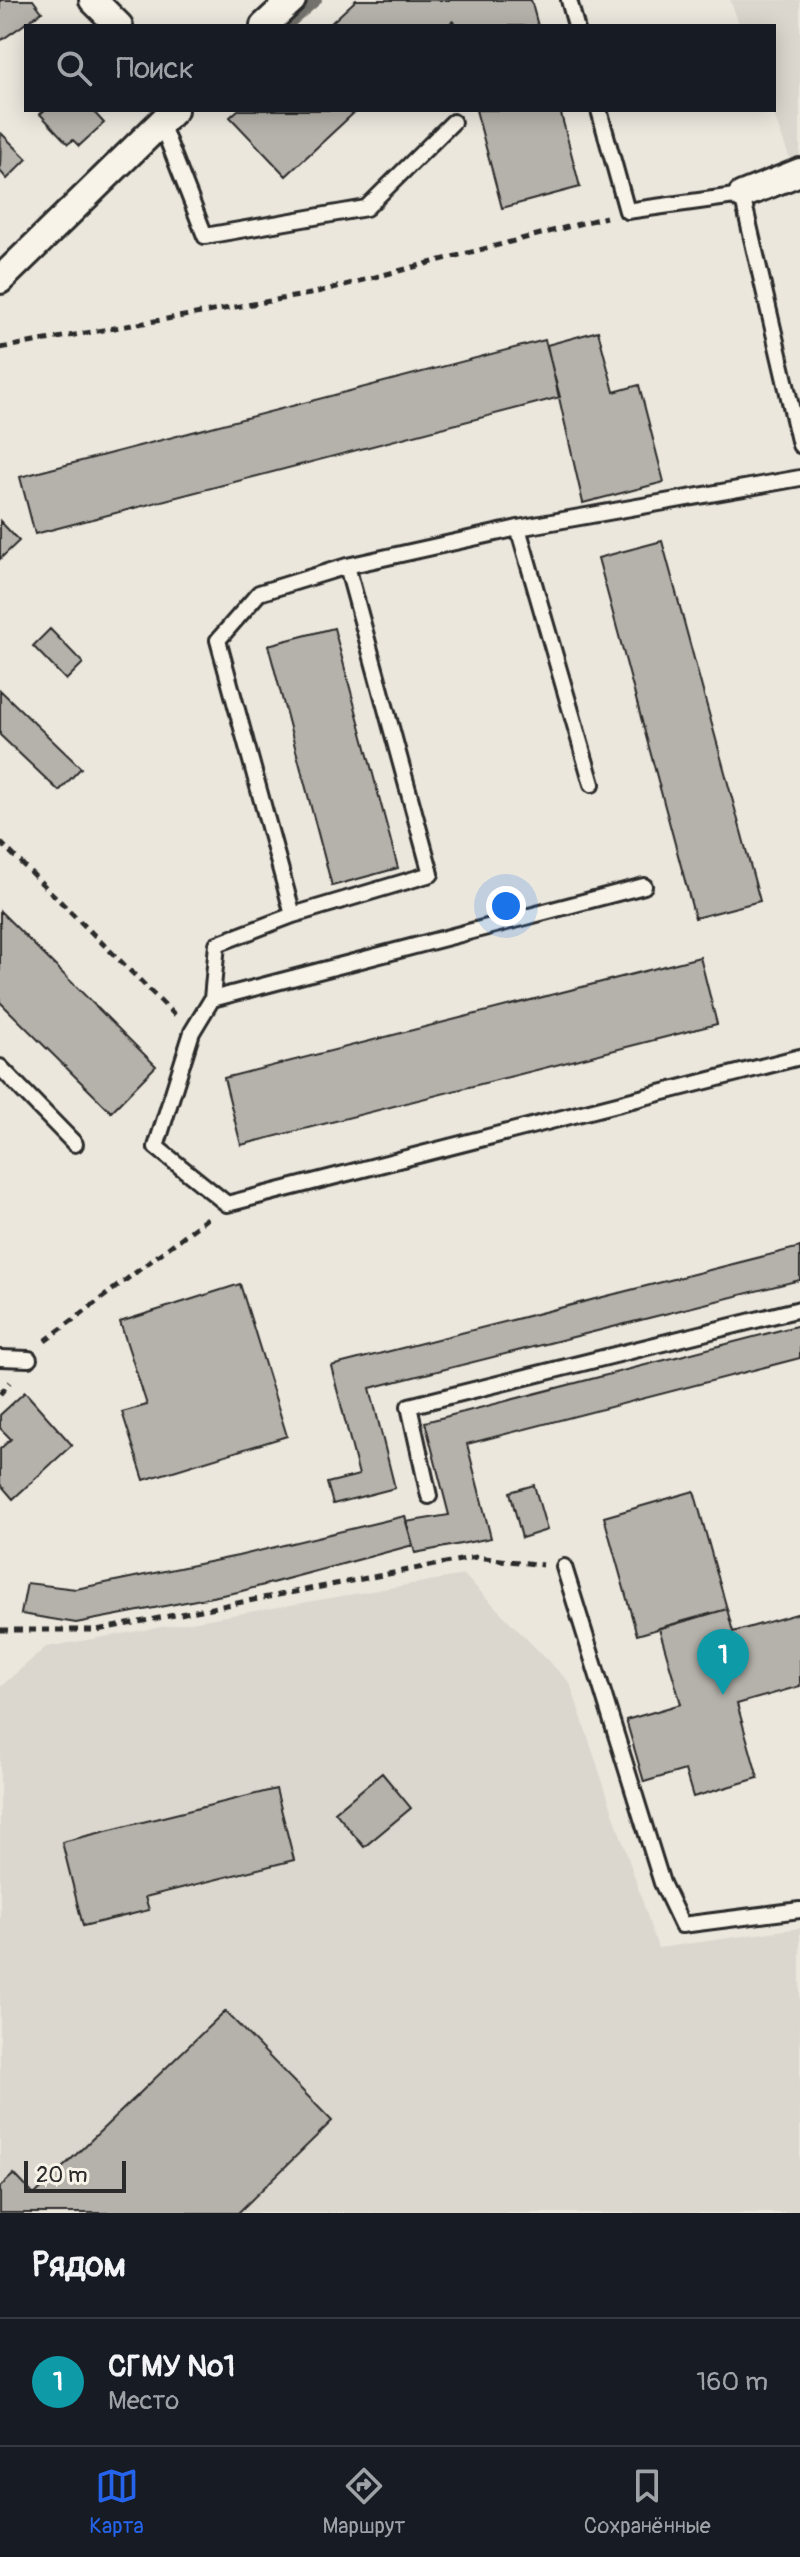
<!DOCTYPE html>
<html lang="ru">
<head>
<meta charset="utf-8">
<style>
	body { margin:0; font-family:Pangolin,sans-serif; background:#242831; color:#f1f3f6 }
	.scale { position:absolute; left:24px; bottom:20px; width:102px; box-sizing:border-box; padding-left:8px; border:4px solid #2b2b2b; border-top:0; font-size:22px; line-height:28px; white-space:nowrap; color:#2b2b2b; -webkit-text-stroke:6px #f7f3e8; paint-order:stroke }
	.you { position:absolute; left:506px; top:906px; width:28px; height:28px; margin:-20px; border:6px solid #fff; border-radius:50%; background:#1a73e8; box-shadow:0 0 0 12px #1a73e833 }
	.badge { display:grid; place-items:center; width:52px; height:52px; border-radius:50%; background:#2563eb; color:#fff; font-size:26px; font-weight:700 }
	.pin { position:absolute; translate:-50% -66px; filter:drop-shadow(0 2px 4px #0008) }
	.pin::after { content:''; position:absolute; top:42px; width:28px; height:24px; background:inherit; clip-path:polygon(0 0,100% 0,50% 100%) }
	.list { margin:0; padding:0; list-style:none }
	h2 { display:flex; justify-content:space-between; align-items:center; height:104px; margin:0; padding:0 32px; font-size:34px }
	h2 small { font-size:26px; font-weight:400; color:#9ea1a6 }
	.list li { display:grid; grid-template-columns:52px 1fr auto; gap:24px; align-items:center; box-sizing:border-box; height:128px; padding:0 32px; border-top:2px solid #363941 }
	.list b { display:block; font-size:30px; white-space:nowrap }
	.list p { margin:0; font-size:26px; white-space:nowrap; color:#9ea1a6 }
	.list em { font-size:26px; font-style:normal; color:#9ea1a6 }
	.icon { flex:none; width:44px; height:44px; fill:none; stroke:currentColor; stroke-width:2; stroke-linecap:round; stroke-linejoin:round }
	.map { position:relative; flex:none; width:800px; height:2213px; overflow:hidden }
	.search { position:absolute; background:#171b24; box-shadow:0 4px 20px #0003; left:24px; right:24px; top:24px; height:88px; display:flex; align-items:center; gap:20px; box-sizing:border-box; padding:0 28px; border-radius:0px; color:#9ea1a6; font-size:30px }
	.sheet { height:232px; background:#171b24 }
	nav { display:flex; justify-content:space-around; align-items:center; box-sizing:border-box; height:112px; border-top:2px solid #363941; background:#171b24; font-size:22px; color:#9ea1a6 }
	nav a { display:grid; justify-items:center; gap:4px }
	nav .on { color:#2563eb }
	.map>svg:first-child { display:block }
	.built { fill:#dbd7ce }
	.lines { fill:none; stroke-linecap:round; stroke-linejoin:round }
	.stream { stroke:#72716c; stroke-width:10 }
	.building { fill:#b5b2ab; stroke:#2b2b2b; stroke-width:2 }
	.service-casing { stroke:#2b2b2b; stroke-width:20 }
	.minor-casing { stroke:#2b2b2b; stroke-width:32 }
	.path { stroke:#2b2b2b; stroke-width:5; stroke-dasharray:8 6; stroke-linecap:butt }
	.service { stroke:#f7f3e8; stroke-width:14 }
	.minor { stroke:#f7f3e8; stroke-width:26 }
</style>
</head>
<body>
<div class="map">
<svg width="800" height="2213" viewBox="0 0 800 2213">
	<rect width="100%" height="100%" fill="#ebe7dd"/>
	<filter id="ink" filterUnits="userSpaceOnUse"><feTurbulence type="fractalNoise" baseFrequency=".0125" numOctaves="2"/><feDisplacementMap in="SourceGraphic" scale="16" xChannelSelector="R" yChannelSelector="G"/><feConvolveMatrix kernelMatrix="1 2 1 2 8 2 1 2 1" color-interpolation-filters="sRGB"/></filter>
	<g filter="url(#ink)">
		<!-- built -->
		<path class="built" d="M730 0H800V160L791 162 772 110 774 26H740Z
			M464 1575 570 1683 658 1948 800 1928V2213H0V1687L46 1647Z"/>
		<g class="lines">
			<!-- stream -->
			<path class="stream" d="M287 26 317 0"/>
		</g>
		<!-- building -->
		<path class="building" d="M0 0H33L42 12 0 41Z
			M356 0H531L538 26H455L453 21 447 26H328Z
			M45 110H92L104 123 79 146 73 140 68 144 40 114Z
			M238 110H357L286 176 230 117Z
			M476 110H560L580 187 502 208Z
			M1 133 27 159 7 179 0 171Z
			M598 331 614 392 639 385 664 482 583 503 547 345Z
			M545 340 560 397 35 534 20 477Z
			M0 521 19 541 0 559Z
			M662 541 760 901 695 918 598 558Z
			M334 628 398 868 332 886 268 645Z
			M50 629 83 663 66 680 33 646Z
			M0 690 81 768 59 791 0 735Z
			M0 911 156 1066 111 1112 0 1002Z
			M700 957 717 1024 241 1145 224 1078Z
			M800 1247V1280L370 1388 395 1488 333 1504 327 1483 359 1475 331 1366Z
			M240 1284 287 1436 144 1480 122 1412 147 1405 120 1322Z
			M800 1325V1358L467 1444 491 1538 415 1553 406 1522 449 1515 425 1422Z
			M25 1392 72 1445 13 1499 0 1484V1449L11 1439 0 1428V1415Z
			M534 1485 547 1530 522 1538 510 1492Z
			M694 1491 727 1609 637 1635 604 1517Z
			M405 1516 413 1545 238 1592 76 1623 21 1614 27 1583 76 1589 238 1556Z
			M727 1609 733 1632 800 1613V1686L737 1704 758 1778 693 1797 685 1770 644 1782 626 1720 681 1704 659 1628Z
			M382 1773 411 1808 364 1847 335 1812Z
			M276 1789 294 1860 145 1897 149 1910 83 1926 62 1842Z
			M225 2011 332 2121 238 2213H0V2187L14 2174 34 2195Z"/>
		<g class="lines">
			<defs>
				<path id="service" d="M569 0 576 26
					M599 110 627 211 742 195 800 445
					M161 123 205 236 366 208 453 122
					M592 784 518 528 800 478
					M644 886 212 999 192 1032 156 1147 227 1204 800 1057
					M293 915 431 874 347 566
					M212 999 217 944 293 915 218 640 259 593 347 566 518 528
					M0 1067 75 1144
					M0 1358 29 1359
					M429 1496 409 1406 800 1309
					M564 1567 662 1883 682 1925 800 1910"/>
				<path id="minor" d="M93 0 119 26
					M264 26 292 0
					M742 195 800 172
					M0 280 174 110"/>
			</defs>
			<!-- service casing -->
			<use href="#service" class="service-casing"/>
			<!-- minor casing -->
			<use href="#minor" class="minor-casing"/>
			<!-- path -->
			<path class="path" d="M0 348 310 294 606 217
				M0 842 175 1015
				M45 1341 209 1217
				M0 1394 10 1382
				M0 1630H97L476 1557 543 1565"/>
			<!-- service -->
			<use href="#service" class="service"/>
			<!-- minor -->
			<use href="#minor" class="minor"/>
		</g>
	</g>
</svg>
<div class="scale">20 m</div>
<div class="you"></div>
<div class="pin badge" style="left:723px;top:1695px;background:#0f9aa8">1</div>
<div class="search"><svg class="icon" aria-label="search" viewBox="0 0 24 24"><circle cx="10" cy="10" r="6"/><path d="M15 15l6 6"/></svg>Поиск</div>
</div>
<section class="sheet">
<h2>Рядом<small></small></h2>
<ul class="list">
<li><span class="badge" style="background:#0f9aa8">1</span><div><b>СГМУ №1</b><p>Место</p></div><em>160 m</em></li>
</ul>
</section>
<nav>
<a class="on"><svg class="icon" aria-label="map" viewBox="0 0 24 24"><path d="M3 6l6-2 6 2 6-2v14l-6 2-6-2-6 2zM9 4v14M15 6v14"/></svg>Карта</a>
<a><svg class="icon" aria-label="directions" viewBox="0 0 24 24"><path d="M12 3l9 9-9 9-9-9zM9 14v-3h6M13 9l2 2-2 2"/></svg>Маршрут</a>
<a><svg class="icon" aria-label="saved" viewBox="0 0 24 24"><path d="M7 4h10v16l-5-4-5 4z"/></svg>Сохранённые</a>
</nav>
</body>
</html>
